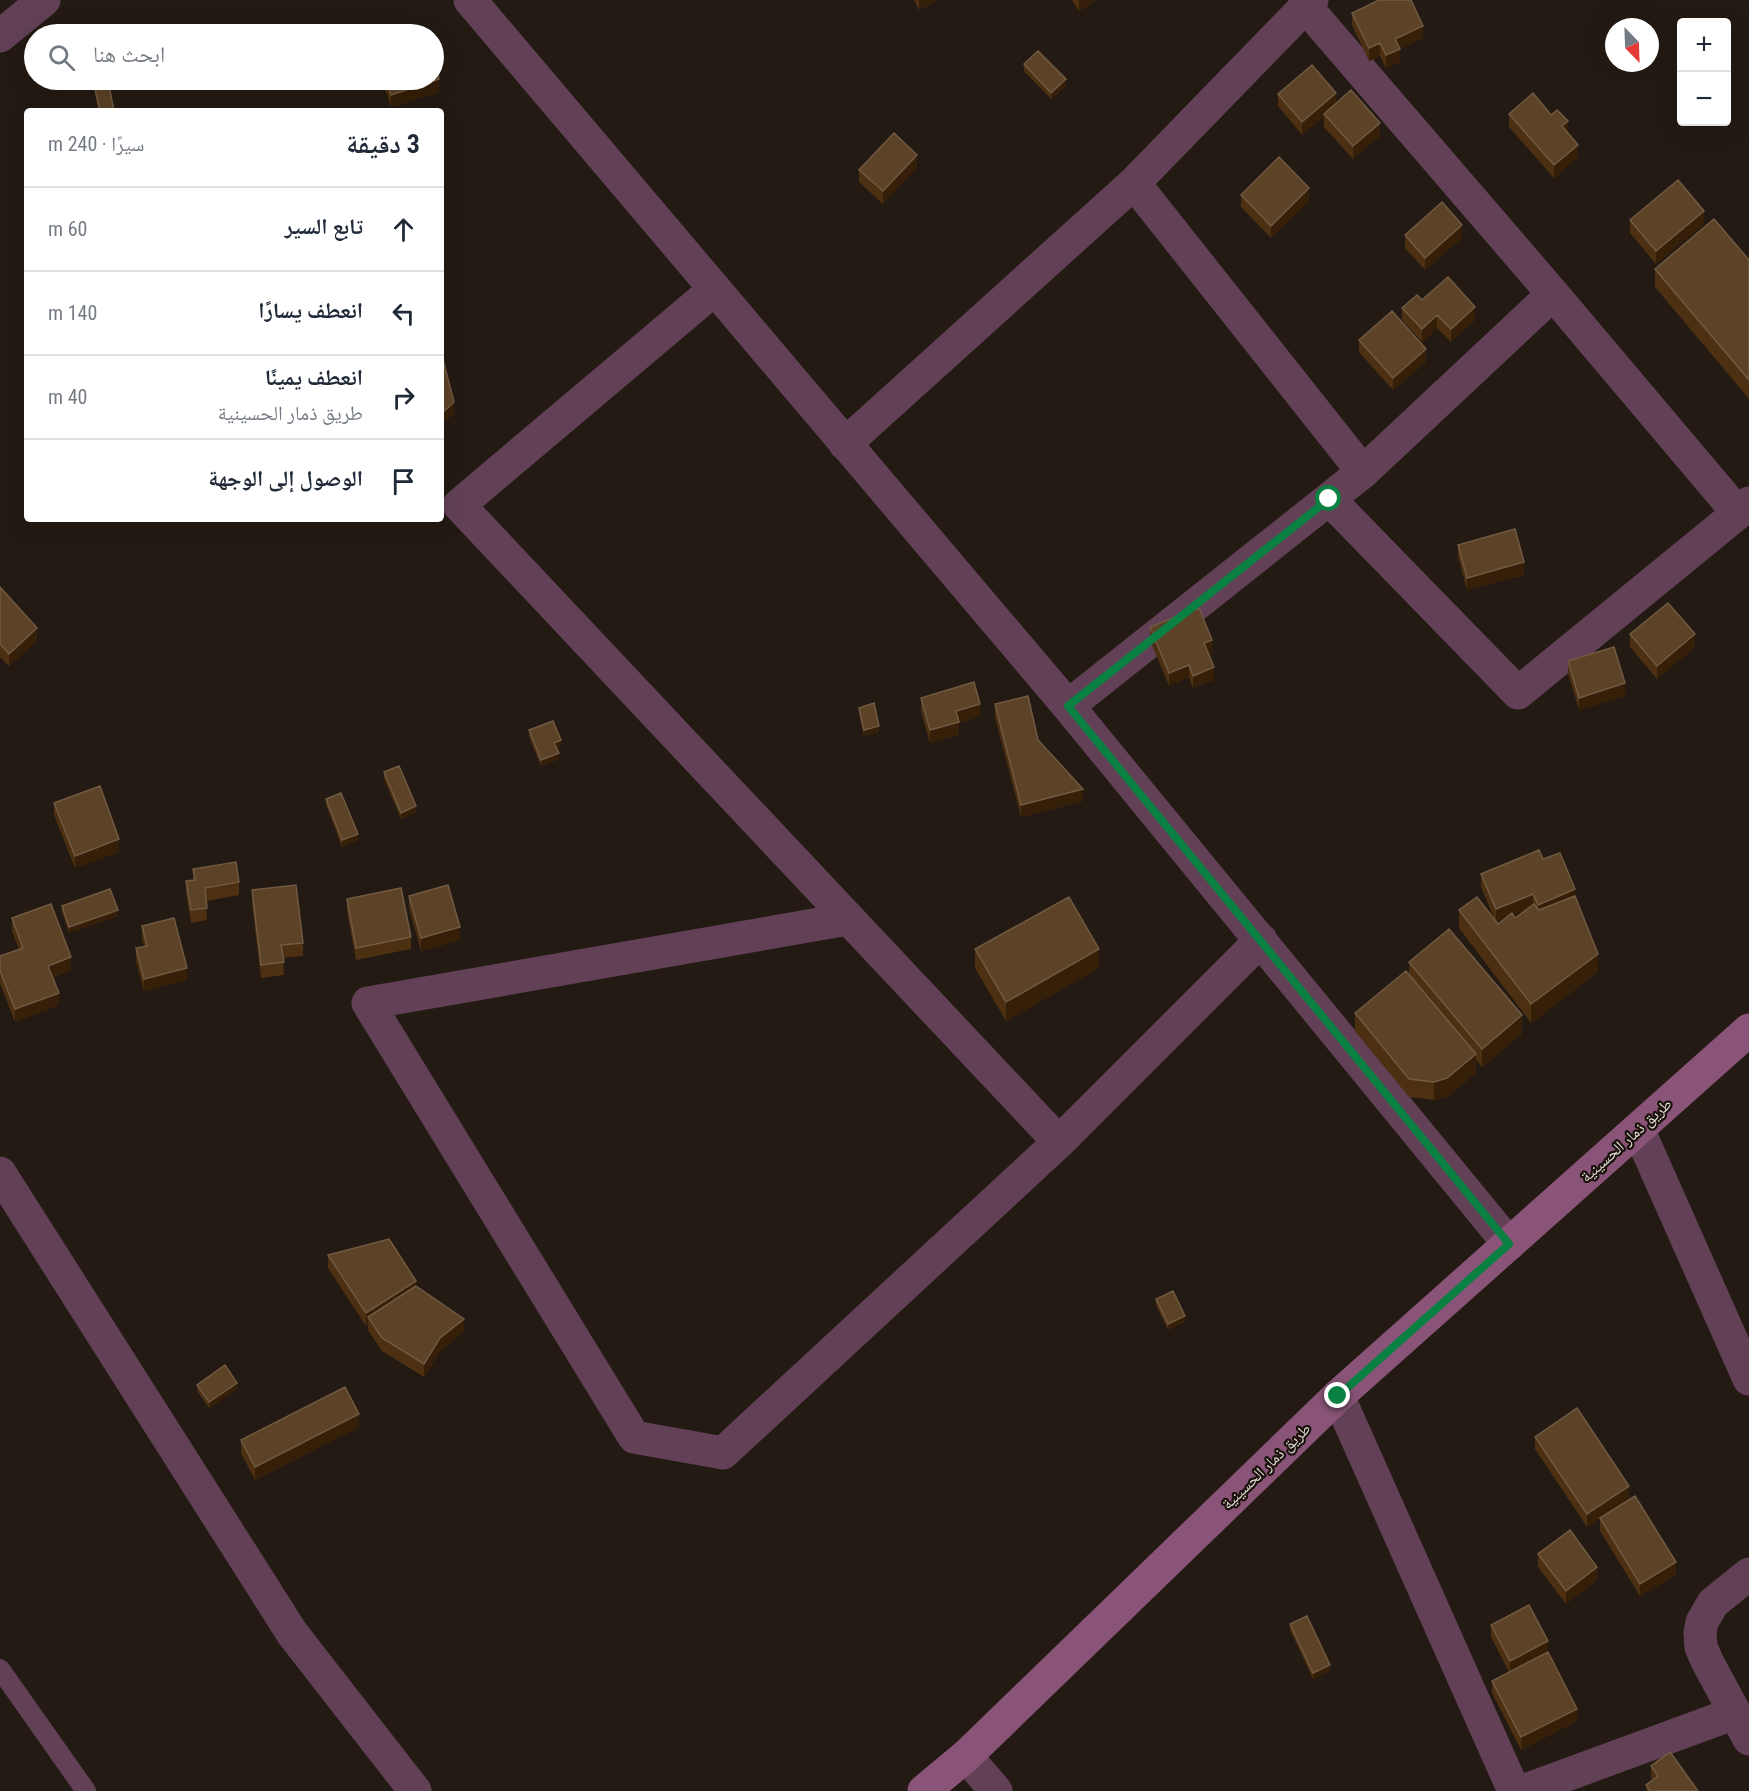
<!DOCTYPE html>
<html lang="ar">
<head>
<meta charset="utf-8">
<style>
	body { margin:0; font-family:"Roboto Condensed","Noto Naskh Arabic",sans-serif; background:#f6f6f7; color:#1f2937; direction:rtl }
	.controls { position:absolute; right:18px; top:18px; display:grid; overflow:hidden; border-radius:6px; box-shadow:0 6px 24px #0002 }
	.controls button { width:54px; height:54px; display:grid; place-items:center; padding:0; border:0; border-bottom:2px solid #e0e1e3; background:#fff; color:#1f2937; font:30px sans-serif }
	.compass { position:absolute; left:1605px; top:18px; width:54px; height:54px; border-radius:50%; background:#fff; box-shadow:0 6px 24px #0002; rotate:157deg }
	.stop { position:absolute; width:18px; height:18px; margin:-14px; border:4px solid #0b8043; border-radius:50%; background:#fff }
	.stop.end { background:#0b8043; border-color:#fff; box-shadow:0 2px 6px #0008 }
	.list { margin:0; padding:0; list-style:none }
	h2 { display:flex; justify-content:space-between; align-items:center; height:78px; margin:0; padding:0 24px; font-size:26px }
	h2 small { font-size:20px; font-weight:400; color:#747a83 }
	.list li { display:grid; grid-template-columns:39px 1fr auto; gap:18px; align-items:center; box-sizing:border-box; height:84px; padding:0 24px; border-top:2px solid #e0e1e3 }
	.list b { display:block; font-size:22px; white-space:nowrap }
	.list p { margin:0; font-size:20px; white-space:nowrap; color:#747a83 }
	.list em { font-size:20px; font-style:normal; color:#747a83 }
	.icon { flex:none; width:33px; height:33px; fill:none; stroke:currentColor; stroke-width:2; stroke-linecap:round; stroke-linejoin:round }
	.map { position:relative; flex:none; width:1749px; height:1791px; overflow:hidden; direction:ltr }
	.search { position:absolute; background:#fff; box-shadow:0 6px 24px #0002; left:24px; top:24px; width:420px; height:66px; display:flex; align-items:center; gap:15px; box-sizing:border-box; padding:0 21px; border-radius:33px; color:#747a83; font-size:22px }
	.panel { position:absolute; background:#fff; box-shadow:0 6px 24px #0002; left:24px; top:108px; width:420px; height:414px; border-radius:6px; direction:rtl }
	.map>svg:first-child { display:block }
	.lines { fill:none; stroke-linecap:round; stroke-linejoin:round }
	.service { stroke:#624156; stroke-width:20 }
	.minor { stroke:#624156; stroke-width:33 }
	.tertiary { stroke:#624156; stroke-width:33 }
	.secondary { stroke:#895477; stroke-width:33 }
	.wall { fill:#4c3011; fill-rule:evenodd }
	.shaded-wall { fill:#351f09 }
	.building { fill:#5c4226; stroke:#715a42; stroke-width:1.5 }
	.route { stroke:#0b8043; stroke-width:8 }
	.labels { text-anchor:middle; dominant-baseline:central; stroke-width:4.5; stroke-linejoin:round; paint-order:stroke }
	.street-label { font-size:16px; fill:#e2dcd7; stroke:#19110a }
</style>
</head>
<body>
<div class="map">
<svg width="1749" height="1791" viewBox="0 0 1749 1791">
	<rect width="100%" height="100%" fill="#231a13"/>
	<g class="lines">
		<!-- service -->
		<path class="service" d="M0 1669 86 1791"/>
		<!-- minor -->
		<path class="minor" d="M470 0 1068 706 1509 1244
			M1312 0 1134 183 1363 472
			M1306 7 1553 294 1738 513 1749 503
			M0 36 44 0
			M715 289 459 505 1059 1142 1261 940
			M845 444 1134 183
			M1329 499 1518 693 1738 513
			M1068 706 1363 472 1553 294
			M848 919 368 1003 634 1437 723 1453 1059 1142
			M1638 1129 1749 1379
			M1338 1396 1514 1791
			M1749 1574 1713 1603 1702 1622 1700 1633 1701 1647 1707 1661 1749 1739
			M966 1756 996 1791
			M1523 1791 1735 1713"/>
		<!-- tertiary -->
		<path class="tertiary" d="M0 1173 292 1633 415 1791"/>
		<!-- secondary -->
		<path class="secondary" d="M924 1791 966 1756 1338 1396 1749 1030"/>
	</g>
	<!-- wall -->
	<path class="wall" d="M914 0H938L919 10Z
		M1072 0H1096L1079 11Z
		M1352 13 1423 38 1400 49V62L1386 68 1380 56 1369 61 1352 25Z
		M1024 64 1066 86 1051 99 1024 71Z
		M93 80H108L114 111H98Z
		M382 80H434L439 92 391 107Z
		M1278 94 1336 103 1380 136 1353 159 1324 127V116L1302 135 1278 106Z
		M1509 114 1551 115 1568 133 1578 157 1554 178 1509 127Z
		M917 167 883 204 859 182V170Z
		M1241 195 1309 201 1271 238 1241 207Z
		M1630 220 1704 224 1656 264 1630 233Z
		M1405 235 1462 238 1425 270 1405 248Z
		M1749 260V399L1655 287V269Z
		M1422 300 1475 320 1451 342 1437 328 1422 342 1402 320V308Z
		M1359 340 1426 362 1393 390 1359 352Z
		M1458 545 1524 575 1467 590 1458 557Z
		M0 587 37 641 9 666 0 657Z
		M1150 627 1212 652 1209 654 1214 680 1193 688 1189 677 1169 686 1150 640Z
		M1630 634 1695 647 1657 679 1630 647Z
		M1568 661 1625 696 1579 710 1568 673Z
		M921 698 980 716 959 723V735L930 743 921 711Z
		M995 704 1083 801 1021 817 995 717Z
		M859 708 879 732 864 736 859 714Z
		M529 730 561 747 557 748 559 759 541 766 529 737Z
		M384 772 416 812 401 819 384 779Z
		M326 799 358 840 342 847 326 805Z
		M54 803 119 852 75 868 54 815Z
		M1543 859 1575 898 1598 972 1531 1023 1459 928V910L1495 920 1481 887V874ZM1528 908 1515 918 1513 915ZM1508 917 1498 924 1496 921Z
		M193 869 239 882V895L206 901 207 920 191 923 186 893V881L193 880Z
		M252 890 303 943V956L283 958 284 975 261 978 252 903Z
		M409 896 460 940 421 951 409 908Z
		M347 899 411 937V949L356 960 347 912Z
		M62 906 118 916 69 933 62 912Z
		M12 918 71 970 53 977 59 1005 15 1022 0 983V956L19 949 12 931Z
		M142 926 187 980 144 991 136 961V948L144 946 142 939Z
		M975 949 1099 968 1006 1021 975 968Z
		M1409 962 1522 1034 1482 1067 1476 1060V1073L1447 1097 1434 1100 1409 1097 1355 1031V1013L1409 975Z
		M328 1255 416 1286 464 1332 440 1351 424 1377 382 1351 368 1330V1324L366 1326 328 1268Z
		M1156 1299 1185 1322 1168 1330 1156 1305Z
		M197 1385 237 1389 209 1408 197 1391Z
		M359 1427 255 1480 241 1453V1440Z
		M1535 1437 1629 1498 1602 1517 1676 1575 1640 1596 1600 1531V1518L1587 1527 1535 1449Z
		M1538 1554 1597 1580 1566 1604 1538 1567Z
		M1290 1624 1330 1671 1313 1679 1290 1630Z
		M1491 1625 1548 1652 1577 1721 1521 1750 1492 1693V1681L1509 1672 1491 1637Z
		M1651 1766 1698 1791H1646V1785L1653 1780 1651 1778Z"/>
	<!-- shaded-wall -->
	<path class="shaded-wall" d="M919 0H938L919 10Z
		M1079 0H1096L1079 11Z
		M1423 26V38L1400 49V62L1386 68V55L1395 39Z
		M1380 43V56L1369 61V48Z
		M439 79V92L391 107V95Z
		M1066 79V86L1051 99V93Z
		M1336 93V106L1324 114V116L1302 135V122Z
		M1568 121V134L1562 126Z
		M1380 123V136L1353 159V146Z
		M1578 145V157L1554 178V165Z
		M917 155V167L883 204V191Z
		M1309 188V201L1271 238V226Z
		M1704 211V224L1656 264V251Z
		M1462 225V238L1425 270V258Z
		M1475 307V320L1451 342V329Z
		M1437 315V328L1422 342V329Z
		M1426 349V362L1393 390V378Z
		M454 402V414L441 426V414Z
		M1524 562V575L1467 590V578Z
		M37 628V641L9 666V654Z
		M1695 634V647L1657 679V666Z
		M1212 640V652L1204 656V643Z
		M1189 665V677L1169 686V673Z
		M1214 667V680L1193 688V676Z
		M1625 683V696L1579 710V698Z
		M980 704V716L959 723V735L930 743V730L956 711Z
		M879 726V732L864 736V730Z
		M561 740V747L554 749V743Z
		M559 753V759L541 766V760Z
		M1083 789V801L1021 817V805Z
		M416 806V812L401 819V813Z
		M358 834V840L342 847V840Z
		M119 839V852L75 868V856Z
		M1575 889V902L1538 918V905Z
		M1533 894V906L1496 922V909Z
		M118 910V916L69 933V927Z
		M460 927V940L421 951V938Z
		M1099 949V968L1006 1021V1002Z
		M1598 954V972L1531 1023V1004Z
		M71 957V970L48 978V966Z
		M187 968V980L144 991V979Z
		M59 993V1005L15 1022V1009Z
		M1522 1015V1034L1482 1067V1049Z
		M1476 1054V1073L1447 1097 1434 1100V1082Z
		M416 1281V1293L368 1317V1324L366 1326V1313Z
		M1185 1316V1322L1168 1330V1324Z
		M464 1319V1332L440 1351 424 1377V1364L440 1338Z
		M237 1383V1389L209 1408V1402Z
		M359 1414V1427L255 1480V1467Z
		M1629 1486V1498L1587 1527V1514Z
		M1676 1562V1575L1640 1596V1584Z
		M1597 1567V1580L1566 1604V1591Z
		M1548 1641V1654L1510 1674V1661Z
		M1330 1665V1671L1313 1679V1673Z
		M1577 1709V1721L1521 1750V1737Z"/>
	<!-- building -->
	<path class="building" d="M1379 0H1411L1423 26 1395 39 1400 49 1386 55 1380 43 1369 48 1352 13Z
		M1038 51 1066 79 1051 93 1024 64Z
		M434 62 439 79 391 95 386 80H434Z
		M1312 65 1336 93 1302 122 1278 94Z
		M93 80H108L114 111H100Z
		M1351 90 1380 123 1353 146 1324 114Z
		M1533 93 1551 115 1557 110 1568 121 1562 126 1578 145 1554 165 1509 114Z
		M894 133 917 155 883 191 859 170Z
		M1279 157 1309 188 1271 226 1241 195Z
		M1678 180 1704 211 1656 251 1630 220Z
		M1442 202 1462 225 1425 258 1405 235Z
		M1714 219 1749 260V380L1655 269Z
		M1448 277 1475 307 1451 329 1437 315 1422 329 1402 308 1417 295 1422 300Z
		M1392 311 1426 349 1393 378 1359 340Z
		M441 352 454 402 441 414Z
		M1515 529 1524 562 1467 578 1458 545Z
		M0 587 37 628 9 654 0 644Z
		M1668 603 1695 634 1657 666 1630 634Z
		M1199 608 1212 640 1204 643 1214 667 1193 676 1189 665 1169 673 1150 627Z
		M1614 647 1625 683 1579 698 1568 661Z
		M974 682 980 704 956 711 959 722 930 730 921 698Z
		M1028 696 1038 740 1083 789 1021 805 995 704Z
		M874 703 879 726 864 730 859 708Z
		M553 721 561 740 554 743 559 753 541 760 529 730Z
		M399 766 416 806 401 813 384 772Z
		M100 786 119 839 75 856 54 803Z
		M341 793 358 834 342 840 326 799Z
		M1539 850 1543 859 1560 853 1575 889 1538 905 1533 894 1496 909 1481 874Z
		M236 862 239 882 205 888 207 908 191 910 186 881 195 880 193 869Z
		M296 885 303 943 281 945 284 962 261 965 252 890Z
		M448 885 460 927 421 938 409 896Z
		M401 888 411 937 356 948 347 899Z
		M110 889 118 910 69 927 62 906Z
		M1575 896 1598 954 1531 1004 1459 910 1477 897 1498 924 1512 913 1515 918 1534 904 1539 910Z
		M1069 897 1099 949 1006 1002 975 949Z
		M51 904 71 957 48 966 59 993 15 1009 0 971V956L23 948 12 918Z
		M174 918 187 968 144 979 136 948 147 946 142 926Z
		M1449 929 1522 1015 1482 1049 1409 962Z
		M1406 971 1476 1054 1447 1078 1434 1082 1409 1079 1355 1013Z
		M389 1239 416 1281 366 1313 328 1255Z
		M416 1286 464 1319 440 1338 424 1364 382 1338 368 1317Z
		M1173 1291 1185 1316 1168 1324 1156 1299Z
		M225 1365 237 1383 209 1402 197 1385Z
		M345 1387 359 1414 255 1467 241 1440Z
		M1577 1408 1629 1486 1587 1514 1535 1437Z
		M1635 1496 1676 1562 1640 1584 1600 1518Z
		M1570 1530 1597 1567 1566 1591 1538 1554Z
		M1529 1605 1548 1641 1510 1661 1491 1625Z
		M1307 1616 1330 1665 1313 1673 1290 1624Z
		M1548 1652 1577 1709 1521 1737 1492 1681Z
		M1670 1752 1698 1791H1650L1646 1785 1658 1776 1651 1766Z"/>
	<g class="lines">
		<!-- route -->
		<path class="route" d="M1329 499 1068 706 1509 1244 1338 1396"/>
	</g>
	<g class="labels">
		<!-- street labels -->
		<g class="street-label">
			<text transform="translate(1626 1140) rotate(-42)">طريق ذمار الحسينية</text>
			<text transform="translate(1266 1466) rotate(-44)">طريق ذمار الحسينية</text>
		</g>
	</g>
</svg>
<div class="controls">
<button>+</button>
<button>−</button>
</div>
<svg class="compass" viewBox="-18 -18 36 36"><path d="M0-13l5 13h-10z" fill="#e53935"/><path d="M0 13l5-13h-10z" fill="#747a83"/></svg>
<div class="stop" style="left:1329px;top:499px"></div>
<div class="stop end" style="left:1338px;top:1396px"></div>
<div class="search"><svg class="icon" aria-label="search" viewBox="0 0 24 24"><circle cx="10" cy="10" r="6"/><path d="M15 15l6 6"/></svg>ابحث هنا</div>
<section class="panel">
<h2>3 دقيقة<small>سيرًا · 240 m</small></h2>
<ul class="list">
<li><svg class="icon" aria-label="ahead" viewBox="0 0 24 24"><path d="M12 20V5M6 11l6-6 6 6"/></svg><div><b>تابع السير</b></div><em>60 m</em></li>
<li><svg class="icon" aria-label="left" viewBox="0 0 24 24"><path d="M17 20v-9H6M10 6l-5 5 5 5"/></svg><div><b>انعطف يسارًا</b></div><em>140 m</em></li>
<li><svg class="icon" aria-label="right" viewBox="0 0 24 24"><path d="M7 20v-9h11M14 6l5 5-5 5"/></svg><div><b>انعطف يمينًا</b><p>طريق ذمار الحسينية</p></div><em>40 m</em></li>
<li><svg class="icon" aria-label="arrive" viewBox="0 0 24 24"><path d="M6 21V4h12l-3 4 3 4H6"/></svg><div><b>الوصول إلى الوجهة</b></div></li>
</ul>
</section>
</div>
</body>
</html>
